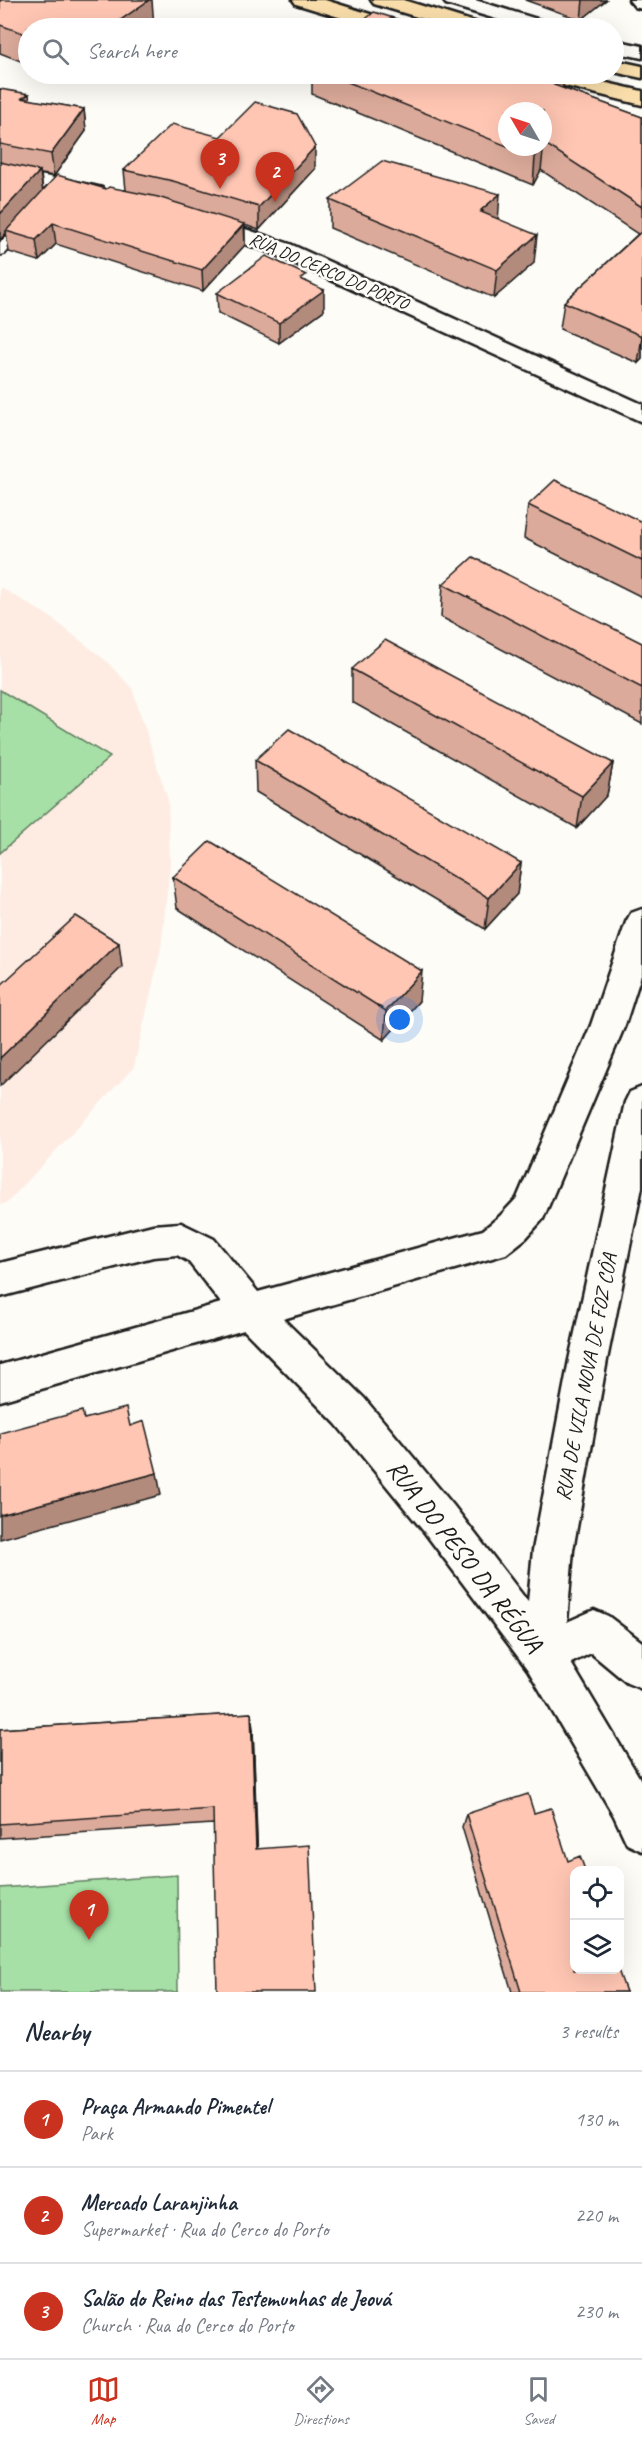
<!DOCTYPE html>
<html lang="en">
<head>
<meta charset="utf-8">
<style>
	body { margin:0; font-family:Caveat,sans-serif; background:#f2f2f3; color:#1f2937 }
	.controls { position:absolute; right:18px; bottom:18px; display:grid; overflow:hidden; border-radius:12px; box-shadow:0 6px 24px #0002 }
	.controls button { width:54px; height:54px; display:grid; place-items:center; padding:0; border:0; border-bottom:2px solid #e0e1e3; background:#fff; color:#1f2937; font:30px sans-serif }
	.compass { position:absolute; left:498px; top:102px; width:54px; height:54px; border-radius:50%; background:#fff; box-shadow:0 6px 24px #0002; rotate:309deg }
	.you { position:absolute; left:400px; top:1020px; width:21px; height:21px; margin:-15px; border:4px solid #fff; border-radius:50%; background:#1a73e8; box-shadow:0 0 0 9px #1a73e833 }
	.badge { display:grid; place-items:center; width:39px; height:39px; border-radius:50%; background:#c8321e; color:#fff; font-size:20px; font-weight:700 }
	.pin { position:absolute; translate:-50% -50px; filter:drop-shadow(0 2px 3px #0008) }
	.pin::after { content:''; position:absolute; top:32px; width:21px; height:18px; background:inherit; clip-path:polygon(0 0,100% 0,50% 100%) }
	.list { margin:0; padding:0; list-style:none }
	h2 { display:flex; justify-content:space-between; align-items:center; height:78px; margin:0; padding:0 24px; font-size:26px }
	h2 small { font-size:20px; font-weight:400; color:#747a83 }
	.list li { display:grid; grid-template-columns:39px 1fr auto; gap:18px; align-items:center; box-sizing:border-box; height:96px; padding:0 24px; border-top:2px solid #e0e1e3 }
	.list b { display:block; font-size:22px; white-space:nowrap }
	.list p { margin:0; font-size:20px; white-space:nowrap; color:#747a83 }
	.list em { font-size:20px; font-style:normal; color:#747a83 }
	.icon { flex:none; width:33px; height:33px; fill:none; stroke:currentColor; stroke-width:2; stroke-linecap:round; stroke-linejoin:round }
	.map { position:relative; flex:none; width:642px; height:1992px; overflow:hidden }
	.search { position:absolute; background:#fff; box-shadow:0 6px 24px #0002; left:18px; right:18px; top:18px; height:66px; display:flex; align-items:center; gap:15px; box-sizing:border-box; padding:0 21px; border-radius:33px; color:#747a83; font-size:22px }
	.sheet { height:366px; background:#fff }
	nav { display:flex; justify-content:space-around; align-items:center; box-sizing:border-box; height:84px; border-top:2px solid #e0e1e3; background:#fff; font-size:16px; color:#747a83 }
	nav a { display:grid; justify-items:center; gap:3px }
	nav .on { color:#c8321e }
	.map>svg:first-child { display:block }
	.built { fill:#feece3 }
	.green { fill:#a6e0a6; stroke:#617e61; stroke-width:1.5 }
	.lines { fill:none; stroke-linecap:round; stroke-linejoin:round }
	.lane-casing { stroke:#1c1c1c; stroke-width:4 }
	.street-casing { stroke:#1c1c1c; stroke-width:5 }
	.primary-casing { stroke:#1c1c1c; stroke-width:5 }
	.lane { fill:#fdfcf7; fill-rule:evenodd }
	.street { fill:#fdfcf7; fill-rule:evenodd }
	.primary { fill:#f9deab; fill-rule:evenodd }
	.wall { fill:#dbaa9a; stroke:#1c1c1c; stroke-width:1.5; fill-rule:evenodd }
	.shaded-wall { fill:#b28b7d; stroke:#1c1c1c; stroke-width:1.5 }
	.building { fill:#ffc6b3; stroke:#1c1c1c; stroke-width:1.5 }
	.labels { text-anchor:middle; dominant-baseline:central; stroke-width:5; stroke-linejoin:round; paint-order:stroke }
	.far-street-label { font-size:18px; fill:#1c1c1c; stroke:#fdfcf7 }
	.street-label { font-size:21px; fill:#1c1c1c; stroke:#fdfcf7 }
	.near-street-label { font-size:26px; fill:#1c1c1c; stroke:#fdfcf7 }
</style>
</head>
<body>
<div class="map">
<svg width="642" height="1992" viewBox="0 0 642 1992">
	<rect width="100%" height="100%" fill="#fdfcf7"/>
	<filter id="ink" filterUnits="userSpaceOnUse"><feTurbulence type="fractalNoise" baseFrequency=".0167" numOctaves="2"/><feDisplacementMap in="SourceGraphic" scale="12" xChannelSelector="R" yChannelSelector="G"/><feConvolveMatrix kernelMatrix="1 2 1 2 8 2 1 2 1" color-interpolation-filters="sRGB"/></filter>
	<g filter="url(#ink)">
		<!-- built -->
		<path class="built" d="M0 587 49 616 104 659 132 688 168 800 170 865 161 948 134 1067 7 1203 0 1205Z"/>
		<!-- green -->
		<path class="green" d="M0 690 110 757 0 853Z
			M177 1875 178 1992H0V1888Z"/>
		<g class="lines">
			<defs>
				<path id="lane" d="M23 221 29 225 5 254 0 255V243L19 222Z"/>
				<path id="street" d="M443 0H475L553 24 556 28H526L446 4Z
					M629 0H642V9L635 7Z
					M614 40 642 46V58L614 52Z
					M0 167 94 186 102 188 105 193 102 198 94 200 0 181Z
					M201 214 290 244 642 404V422L274 254 193 226 189 221 193 216Z
					M642 909V972L625 1025 543 1219 526 1238 506 1254 283 1319 364 1398 453 1505 528 1602 533 1550 569 1360 625 1102 630 1092 642 1087V1187L607 1360 573 1550 567 1622 594 1610 608 1616 642 1642V1689L627 1683 591 1653 571 1663 642 1782V1851L627 1844 614 1816 528 1670 425 1533 336 1424 244 1330 0 1401V1365L221 1303 188 1261 177 1255 153 1257 0 1297V1263L153 1225 181 1223 214 1239 258 1292 483 1230 500 1216 517 1198 591 1025 626 922 631 913Z"/>
				<path id="primary" d="M293 0H325L402 24 405 28H375L296 4Z
					M371 0H403L481 24 484 28H454L374 4Z
					M614 60 642 66V78L614 72Z
					M534 74H567L642 91V105L537 79Z"/>
			</defs>
			<!-- lane casing -->
			<use href="#lane" class="lane-casing"/>
			<!-- street casing -->
			<use href="#street" class="street-casing"/>
			<!-- primary casing -->
			<use href="#primary" class="primary-casing"/>
			<!-- lane -->
			<use href="#lane" class="lane"/>
			<!-- street -->
			<use href="#street" class="street"/>
			<!-- primary -->
			<use href="#primary" class="primary"/>
		</g>
		<!-- wall -->
		<path class="wall" d="M0 0 154 27 28 28V64L0 53Z
			M525 0H606L581 20Z
			M55 74H90L78 82Z
			M312 74H554L564 77 562 88 642 117V359L638 363 560 329 564 302 638 234 541 170 533 185 312 94ZM507 111 543 147H507Z
			M0 89 30 100 84 109 86 131 54 176 41 174 43 191 106 189 126 190 124 170 315 169 259 230 245 225V245L203 291 56 244 39 261 9 252 6 233 0 240Z
			M330 200 498 219 534 263 494 298 330 228Z
			M306 281 324 310 279 343 218 313 217 293Z
			M528 505 642 522V597L524 538Z
			M443 584 642 643V724L441 617Z
			M352 669 613 763 607 795 577 828 352 702Z
			M255 760 521 863 517 894 485 929 256 792Z
			M173 877 419 1001 384 1040 177 908Z
			M251 1713 253 1730 257 1849 213 1824 0 1838V1729Z
			M534 1813 568 1861 626 1992H512L462 1827 466 1814Z"/>
		<!-- shaded-wall -->
		<path class="shaded-wall" d="M149 0H152L154 27 152 28H109Z
			M583 0H606L581 20Z
			M77 74H90L78 82Z
			M564 77 561 104 554 85Z
			M29 94 32 116 22 98Z
			M84 109 86 131 54 176 51 154Z
			M544 143 541 170 533 185 535 157 542 147H543Z
			M315 147V169L259 230V207Z
			M40 171 43 193 6 231V233L0 240V214Z
			M500 194 498 222 480 238 481 210Z
			M53 223 56 244 39 261 36 240Z
			M244 224 245 245 203 291 202 270Z
			M537 235 534 263 494 298 497 270Z
			M324 290V310L279 343V323Z
			M642 336V359L638 363Z
			M613 763 607 795 577 828 582 796Z
			M521 863 517 894 485 929 489 898Z
			M119 943 122 967 0 1086V1058Z
			M422 971 419 1001 384 1040 386 1011Z
			M157 1473 161 1495 0 1539V1515Z
			M251 1713 253 1730 258 1862 256 1849Z"/>
		<!-- building -->
		<path class="building" d="M0 0H149L109 28H28V35L0 25Z
			M374 12 426 28H355Z
			M328 74H554L564 77 554 85 642 117V207L544 143 543 145V111H507V146Z
			M0 89 29 94 22 98 84 109 51 154 0 144Z
			M255 102 297 114 315 147 259 207 173 181 124 170 172 124 220 137Z
			M510 147H542L535 157Z
			M382 161 500 194 481 210 483 211 481 212 537 235 497 270 330 200Z
			M0 162 40 171 0 214Z
			M57 175 106 189 109 187 158 197 244 224 202 270 53 223 36 240 6 231Z
			M642 231V336L564 302Z
			M266 256 306 275 301 279 324 290 279 323 217 293Z
			M555 480 642 522V561L528 505Z
			M473 557 642 643V688L443 584Z
			M385 640 613 763 582 796 352 669Z
			M289 729 521 863 489 898 255 760Z
			M210 841 422 971 386 1011 173 877Z
			M76 916 119 943 0 1058V986Z
			M126 1408 130 1426 144 1421 157 1473 0 1515V1433L82 1411 84 1419Z
			M251 1713 256 1849 309 1845 316 1992H217L213 1809 0 1824V1729Z
			M528 1794 534 1813 551 1808 568 1861 580 1856 585 1870H574V1970H618L626 1992H521L466 1814Z"/>
	</g>
	<g class="labels">
		<!-- far-street labels -->
		<g class="far-street-label">
			<text transform="translate(329 271) rotate(23)">RUA DO CERCO DO PORTO</text>
		</g>
		<!-- street labels -->
		<g class="street-label">
			<text transform="translate(586 1377) rotate(-79)">RUA DE VILA NOVA DE FOZ CÔA</text>
		</g>
		<!-- near-street labels -->
		<g class="near-street-label">
			<text transform="translate(465 1556) rotate(52)">RUA DO PESO DA RÉGUA</text>
		</g>
	</g>
</svg>
<div class="controls">
<button><svg class="icon" aria-label="locate" viewBox="0 0 24 24"><circle cx="12" cy="12" r="6"/><path d="M12 2v4M12 18v4M2 12h4M18 12h4"/></svg></button>
<button><svg class="icon" aria-label="layers" viewBox="0 0 24 24"><path d="M12 4l9 5-9 5-9-5zM3 14l9 5 9-5"/></svg></button>
</div>
<svg class="compass" viewBox="-18 -18 36 36"><path d="M0-13l5 13h-10z" fill="#e53935"/><path d="M0 13l5-13h-10z" fill="#747a83"/></svg>
<div class="you"></div>
<div class="pin badge" style="left:89px;top:1940px">1</div>
<div class="pin badge" style="left:275px;top:202px">2</div>
<div class="pin badge" style="left:220px;top:189px">3</div>
<div class="search"><svg class="icon" aria-label="search" viewBox="0 0 24 24"><circle cx="10" cy="10" r="6"/><path d="M15 15l6 6"/></svg>Search here</div>
</div>
<section class="sheet">
<h2>Nearby<small>3 results</small></h2>
<ul class="list">
<li><span class="badge">1</span><div><b>Praça Armando Pimentel</b><p>Park</p></div><em>130 m</em></li>
<li><span class="badge">2</span><div><b>Mercado Laranjinha</b><p>Supermarket · Rua do Cerco do Porto</p></div><em>220 m</em></li>
<li><span class="badge">3</span><div><b>Salão do Reino das Testemunhas de Jeová</b><p>Church · Rua do Cerco do Porto</p></div><em>230 m</em></li>
</ul>
</section>
<nav>
<a class="on"><svg class="icon" aria-label="map" viewBox="0 0 24 24"><path d="M3 6l6-2 6 2 6-2v14l-6 2-6-2-6 2zM9 4v14M15 6v14"/></svg>Map</a>
<a><svg class="icon" aria-label="directions" viewBox="0 0 24 24"><path d="M12 3l9 9-9 9-9-9zM9 14v-3h6M13 9l2 2-2 2"/></svg>Directions</a>
<a><svg class="icon" aria-label="saved" viewBox="0 0 24 24"><path d="M7 4h10v16l-5-4-5 4z"/></svg>Saved</a>
</nav>
</body>
</html>
